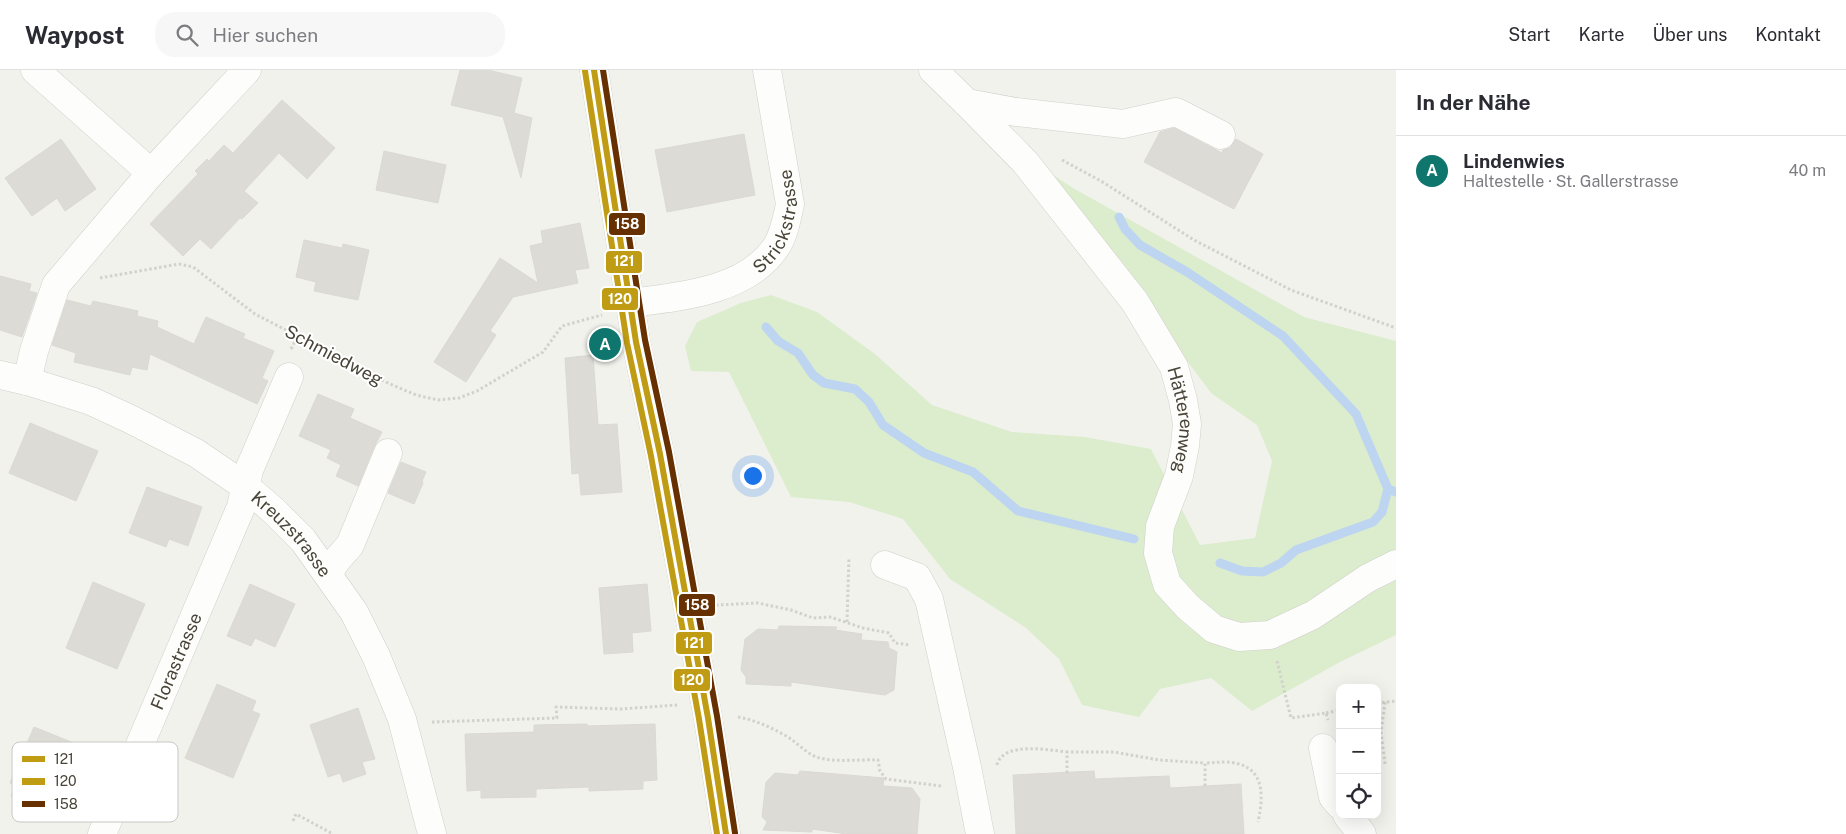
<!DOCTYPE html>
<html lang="de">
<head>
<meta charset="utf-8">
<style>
	body { margin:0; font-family:"Public Sans",sans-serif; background:#f7f7f7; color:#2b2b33 }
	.controls { position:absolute; right:15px; bottom:15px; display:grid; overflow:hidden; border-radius:10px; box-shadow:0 5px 20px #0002 }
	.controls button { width:45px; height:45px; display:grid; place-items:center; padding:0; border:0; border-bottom:1px solid #e1e1e2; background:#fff; color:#2b2b33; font:25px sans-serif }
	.you { position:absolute; left:752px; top:405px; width:18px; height:18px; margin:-12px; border:4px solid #fff; border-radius:50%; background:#1a73e8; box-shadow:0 0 0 8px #1a73e833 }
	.badge { display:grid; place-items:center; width:32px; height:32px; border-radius:50%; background:#0f766e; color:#fff; font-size:16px; font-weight:700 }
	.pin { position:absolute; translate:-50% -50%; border:2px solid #fff; box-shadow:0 1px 5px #0006 }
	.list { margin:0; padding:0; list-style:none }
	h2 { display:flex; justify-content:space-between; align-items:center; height:65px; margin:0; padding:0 20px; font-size:21px }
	h2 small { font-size:16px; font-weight:400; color:#7c7c81 }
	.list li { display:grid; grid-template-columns:32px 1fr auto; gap:15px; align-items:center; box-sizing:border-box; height:70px; padding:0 20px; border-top:1px solid #e1e1e2 }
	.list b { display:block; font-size:19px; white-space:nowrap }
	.list p { margin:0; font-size:16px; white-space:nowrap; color:#7c7c81 }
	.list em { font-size:16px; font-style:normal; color:#7c7c81 }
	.icon { flex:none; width:28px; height:28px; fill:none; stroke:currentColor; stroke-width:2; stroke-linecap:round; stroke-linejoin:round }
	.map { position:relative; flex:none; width:1396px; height:764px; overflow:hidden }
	header { display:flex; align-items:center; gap:30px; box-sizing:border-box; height:70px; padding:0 25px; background:#fff; border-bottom:1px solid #e1e1e2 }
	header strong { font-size:24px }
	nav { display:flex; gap:28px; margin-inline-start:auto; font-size:18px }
	.search { width:350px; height:45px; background:#f7f7f7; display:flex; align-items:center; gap:12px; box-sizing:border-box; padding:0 18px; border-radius:20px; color:#7c7c81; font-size:19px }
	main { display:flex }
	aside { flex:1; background:#fff }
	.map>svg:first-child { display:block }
	.green { fill:#dbedcd }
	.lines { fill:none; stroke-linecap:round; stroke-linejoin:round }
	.stream { stroke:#bdd5f0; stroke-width:9 }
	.building { fill:#dcdbd5; stroke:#dad9d2 }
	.minor-casing { stroke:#d0cfca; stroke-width:29 }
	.path { stroke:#d2d2cb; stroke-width:3; stroke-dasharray:2.5 2.5; stroke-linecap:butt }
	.minor { stroke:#fdfdfc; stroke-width:28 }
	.bus-1-casing { stroke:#fff; stroke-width:10 }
	.bus-2-casing { stroke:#fff; stroke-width:10 }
	.bus-3-casing { stroke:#fff; stroke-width:10 }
	.bus-1 { stroke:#bf9c14; stroke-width:6 }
	.bus-2 { stroke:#bf9c14; stroke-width:6 }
	.bus-3 { stroke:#663000; stroke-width:6 }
	.labels { text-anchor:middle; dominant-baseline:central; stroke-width:4; stroke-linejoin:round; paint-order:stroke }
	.street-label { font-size:18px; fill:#494438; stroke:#fff }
	.key { fill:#fff; stroke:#c8c7c3; stroke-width:1 }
	.key-label { font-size:14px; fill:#494438 }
	.line-badge { stroke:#fff; stroke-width:2 }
	.badge-label { font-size:14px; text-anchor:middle; font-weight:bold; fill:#fff }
</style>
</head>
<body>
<header>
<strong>Waypost</strong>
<div class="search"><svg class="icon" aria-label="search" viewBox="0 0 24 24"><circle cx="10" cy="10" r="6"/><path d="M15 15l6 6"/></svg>Hier suchen</div>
<nav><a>Start</a><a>Karte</a><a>Über uns</a><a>Kontakt</a></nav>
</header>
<main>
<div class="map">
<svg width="1396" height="764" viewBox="0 0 1396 764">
	<rect width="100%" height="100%" fill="#f2f2ed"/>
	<!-- green -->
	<path class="green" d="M1044 99 1073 118 1304 247 1396 271V565L1340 592 1252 641 1211 608 1160 619 1139 647 1082 635 1059 589 1026 558 950 509 903 449 849 432 791 427 729 302 691 301 685 276 697 252 741 233 771 225 817 242 875 284 932 335 1012 362 1085 367 1151 379 1200 475 1255 468 1272 391 1257 355 1211 323Z"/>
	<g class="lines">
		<!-- stream -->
		<path class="stream" d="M1119 147 1125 159 1140 175 1187 202 1283 266 1356 344 1388 419
			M766 257 778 271 798 283 813 305 824 313 855 319 869 332 883 355 924 383 973 402 1018 441 1134 469
			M1220 493 1242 501 1263 502 1281 493 1296 480 1373 452 1382 442 1388 419 1396 422"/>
	</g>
	<!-- building -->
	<path class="building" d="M460 0H488L522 8 514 43 532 48 521 108 503 47 451 35Z
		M282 30 335 78 307 109 279 83 244 121 258 133 242 149 240 148 211 179 200 169 183 186 150 154 196 106 198 104 195 101 207 89 209 91 224 75 233 83Z
		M1174 58 1222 83 1223 80 1230 78 1236 69 1263 84 1234 139 1144 92 1160 62Z
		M744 64 755 125 667 142 655 80Z
		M61 69 96 119 65 141 57 128 32 146 5 108Z
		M384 81 446 95 438 133 376 120Z
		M580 153 589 198 575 200 578 213 513 227 490 261 496 265 466 312 434 292 500 188 538 213 530 176 543 173 541 161Z
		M304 170 342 178 343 174 369 180 358 230 314 221 316 212 296 207Z
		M0 206 31 214 29 221 37 223 22 267 0 260Z
		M67 230 91 236 93 231 138 241 137 246 158 251 157 257 194 274 206 247 245 264 243 268 274 281 262 308 268 311 257 334 150 284 147 300 132 297 130 305 74 292 76 283 52 275Z
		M593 285 598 355 617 354 622 422 581 425 579 403 572 404 565 288Z
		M318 324 354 339 350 348 382 362 374 377 358 416 336 406 341 395 327 388 331 380 299 366Z
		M30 353 98 381 76 431 9 403Z
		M401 392 426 402 422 411 423 413 414 434 388 423Z
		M147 417 202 437 188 476 169 469 166 477 129 463Z
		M93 512 145 534 117 599 66 578Z
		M250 514 295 534 275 577 255 568 251 576 227 566Z
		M647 514 651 561 632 563 633 582 604 584 599 518Z
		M779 556 837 557 835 560 862 564 861 570 888 572 889 578 897 582 894 620 885 625 791 612V616L746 614V607L741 600 745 569 758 559 778 560Z
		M217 614 256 631 252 641 260 644 233 708 185 688Z
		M358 638 375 689 362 692 366 704 343 712 340 703 328 707 310 655Z
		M587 654V656L655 654 657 710 643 711V719L589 721V717L536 719V727L481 728V720L467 721 465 664 534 662V655Z
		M34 657 91 680 74 722 56 715 50 731 45 729 41 738 11 726 16 715 10 713Z
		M800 701 884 708 883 716 912 718 920 729 917 764H847L812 759V762L763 760 767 752 762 747 766 712 775 703 798 705Z
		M1094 701 1095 709 1169 706 1170 718 1241 714 1244 764H1016L1013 705Z"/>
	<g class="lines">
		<defs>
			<g id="minor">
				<path d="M35 0 151 103"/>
				<path d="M594 0 636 272 660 384 708 648 726 764"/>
				<path id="s1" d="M933 0 967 33 1025 92 1135 232 1174 297 1183 330 1187 354 1185 376 1179 406 1160 456 1158 483 1167 514 1188 537 1214 559 1239 567 1270 565 1313 545 1368 508 1396 494"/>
				<path d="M967 33 1016 42 1123 54 1176 42 1221 65"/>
				<path id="s2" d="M630 233C678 227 746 222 776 177 784 165 787 148 790 134L767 0"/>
				<path id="s3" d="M0 305 27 311 91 331 130 349 196 383 246 417 274 441 303 470 354 542 376 586 402 649 432 764"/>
				<path d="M27 311 34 281 56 215 151 103 247 0"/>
				<path d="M885 495 917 507 929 529 967 697 980 764"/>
				<path d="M328 504 336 491 350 475 388 383"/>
				<path d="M1323 678 1333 727 1340 735"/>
				<path d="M1347 745 1362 764"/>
				<path id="s4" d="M102 764 241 437 249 400 289 307"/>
			</g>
		</defs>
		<!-- minor casing -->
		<use href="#minor" class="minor-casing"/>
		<!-- path -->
		<path class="path" d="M1062 90 1101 111 1194 170 1291 220 1396 258
			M100 208 179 194 193 197 255 244 390 314 416 325 438 330 459 328 477 321 543 282 562 256 602 245
			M291 279 298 266
			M716 535 758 533 791 540 813 548 830 547 863 558 889 563 895 573 910 575
			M847 552 849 487
			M1277 591 1291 648 1326 643 1328 650
			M1385 632 1381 662 1385 694
			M1377 633 1396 631
			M1326 643 1340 640
			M738 647C756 650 775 659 791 669 799 675 807 683 816 687 835 693 859 689 878 690L880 701 886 709 941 716
			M432 652 557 648 556 637 621 639 677 635
			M997 695C1003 671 1049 680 1067 682
			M1067 703V682H1114L1159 690 1205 693
			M1205 716V693C1212 693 1218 692 1225 692 1263 693 1265 721 1258 752
			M293 751 296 744 333 764"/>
		<!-- minor -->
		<use href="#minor" class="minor"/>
		<defs>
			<path id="bus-1" d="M594 0 636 272 660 384 708 648 726 764"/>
			<path id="bus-2" d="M585 1 627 273 651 386 699 649 717 764"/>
			<path id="bus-3" d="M603 0 645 270 669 382 717 646 735 763"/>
		</defs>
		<!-- bus-1 casing -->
		<use href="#bus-1" class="bus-1-casing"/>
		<!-- bus-2 casing -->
		<use href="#bus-2" class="bus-2-casing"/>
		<!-- bus-3 casing -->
		<use href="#bus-3" class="bus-3-casing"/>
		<!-- bus-1 -->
		<use href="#bus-1" class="bus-1"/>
		<!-- bus-2 -->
		<use href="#bus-2" class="bus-2"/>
		<!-- bus-3 -->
		<use href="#bus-3" class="bus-3"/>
	</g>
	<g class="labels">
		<!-- street labels -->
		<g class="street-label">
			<text stroke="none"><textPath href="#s2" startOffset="186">Strickstrasse</textPath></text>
			<text transform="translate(334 285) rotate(28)">Schmiedweg</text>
			<text stroke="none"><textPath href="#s1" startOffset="438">Hätterenweg</textPath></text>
			<text stroke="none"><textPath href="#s3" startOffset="338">Kreuzstrasse</textPath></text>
			<text stroke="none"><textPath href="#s4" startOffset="188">Florastrasse</textPath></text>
		</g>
	</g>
	<!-- legend -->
	<rect x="12" y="672" width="166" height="80" rx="8" class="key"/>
	<rect x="22" y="686" width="23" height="6" fill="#bf9c14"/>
	<rect x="22" y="708" width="23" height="7" fill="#bf9c14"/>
	<rect x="22" y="731" width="23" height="6" fill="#663000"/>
	<g class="key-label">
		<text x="54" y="694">121</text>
		<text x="54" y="716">120</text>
		<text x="54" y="739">158</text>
	</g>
	<g class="line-badge">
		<rect x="608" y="142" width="38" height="24" rx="5" fill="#663000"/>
		<rect x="605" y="180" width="38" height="24" rx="5" fill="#bf9c14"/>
		<rect x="601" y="217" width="38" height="24" rx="5" fill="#bf9c14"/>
		<rect x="678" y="523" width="38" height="24" rx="5" fill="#663000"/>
		<rect x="675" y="561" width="38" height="24" rx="5" fill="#bf9c14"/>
		<rect x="673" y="598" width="38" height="24" rx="5" fill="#bf9c14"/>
	</g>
	<g class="badge-label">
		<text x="627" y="159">158</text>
		<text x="624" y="196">121</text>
		<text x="620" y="234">120</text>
		<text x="697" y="540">158</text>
		<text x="694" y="578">121</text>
		<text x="692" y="615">120</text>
	</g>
</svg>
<div class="controls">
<button>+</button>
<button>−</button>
<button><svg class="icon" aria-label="locate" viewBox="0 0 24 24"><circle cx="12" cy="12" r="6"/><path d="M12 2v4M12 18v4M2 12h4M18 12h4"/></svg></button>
</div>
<div class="you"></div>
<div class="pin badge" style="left:605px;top:274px">A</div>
</div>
<aside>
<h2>In der Nähe<small></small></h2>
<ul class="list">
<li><span class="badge">A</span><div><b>Lindenwies</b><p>Haltestelle · St. Gallerstrasse</p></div><em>40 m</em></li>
</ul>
</aside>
</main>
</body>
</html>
